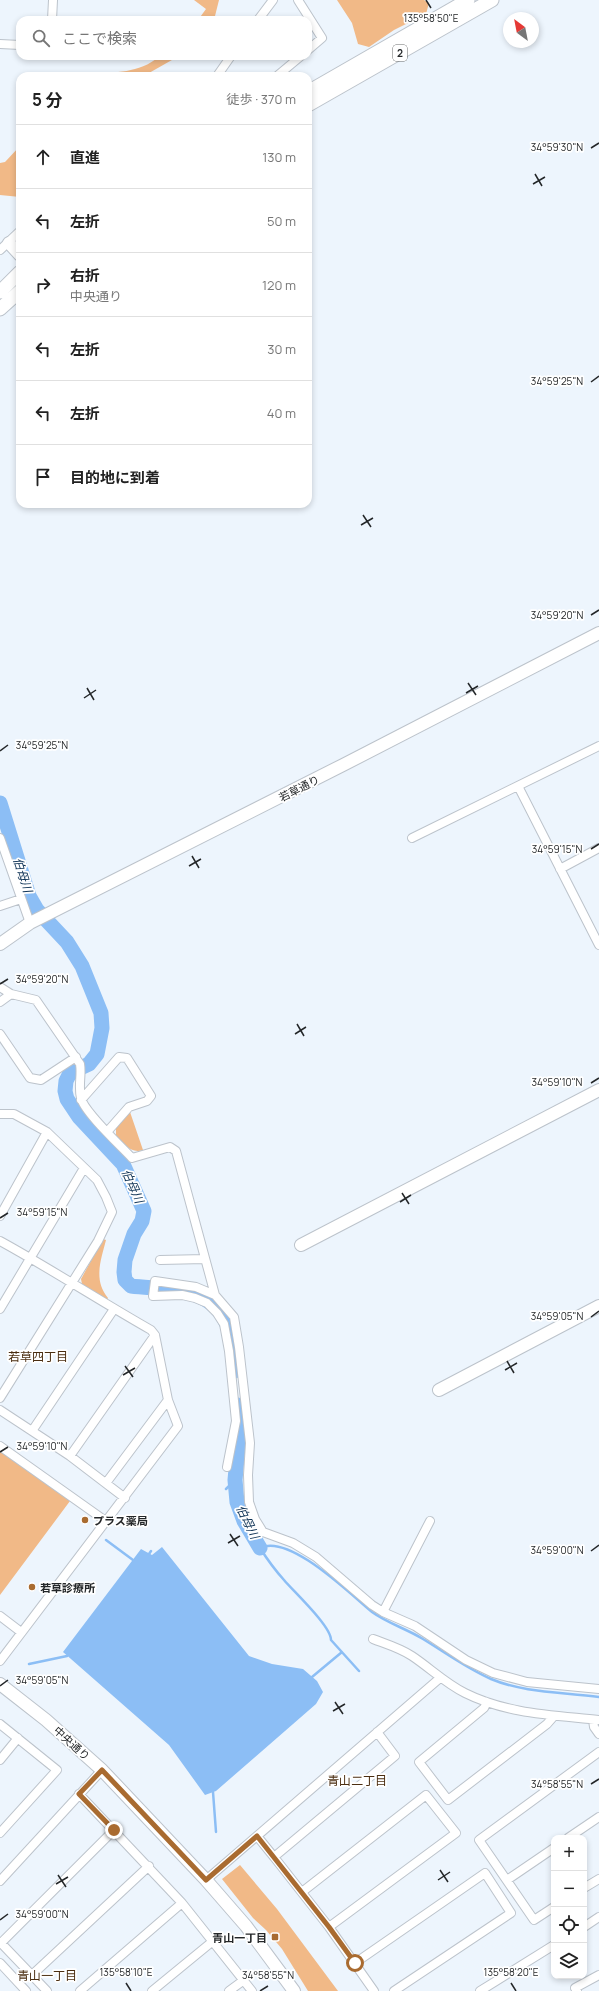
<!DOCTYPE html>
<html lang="ja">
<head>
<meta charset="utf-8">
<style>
	body { margin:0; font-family:Manrope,"Noto Sans JP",sans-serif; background:#f6f6f6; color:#222 }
	.controls { position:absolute; right:12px; bottom:12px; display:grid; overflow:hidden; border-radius:8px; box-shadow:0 2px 6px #0003 }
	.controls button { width:36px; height:36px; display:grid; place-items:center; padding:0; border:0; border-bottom:1px solid #e0e0e0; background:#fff; color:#222; font:20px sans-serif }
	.compass { position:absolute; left:503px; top:12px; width:36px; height:36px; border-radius:50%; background:#fff; box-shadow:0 2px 6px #0003; rotate:328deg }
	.stop { position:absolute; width:12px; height:12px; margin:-9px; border:3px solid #a96b30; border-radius:50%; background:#fff }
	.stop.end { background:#a96b30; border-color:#fff; box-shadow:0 1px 4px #0008 }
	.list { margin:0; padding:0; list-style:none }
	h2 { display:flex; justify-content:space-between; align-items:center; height:52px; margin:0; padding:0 16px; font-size:17px }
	h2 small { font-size:13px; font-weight:400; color:#767676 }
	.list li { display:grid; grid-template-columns:26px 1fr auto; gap:12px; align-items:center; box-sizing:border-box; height:64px; padding:0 16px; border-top:1px solid #e0e0e0 }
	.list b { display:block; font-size:15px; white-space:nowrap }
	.list p { margin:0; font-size:13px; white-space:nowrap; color:#767676 }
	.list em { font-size:13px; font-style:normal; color:#767676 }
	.icon { flex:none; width:22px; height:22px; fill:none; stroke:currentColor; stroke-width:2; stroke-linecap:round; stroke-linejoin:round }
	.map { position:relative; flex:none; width:599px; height:1991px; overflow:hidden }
	.search { position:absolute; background:#fff; box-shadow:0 2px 6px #0003; left:16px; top:16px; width:296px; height:44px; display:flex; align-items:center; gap:10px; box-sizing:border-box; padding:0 14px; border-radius:12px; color:#767676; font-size:15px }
	.panel { position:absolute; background:#fff; box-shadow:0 2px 6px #0003; left:16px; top:72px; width:296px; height:436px; border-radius:12px }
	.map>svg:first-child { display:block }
	.green { fill:#f1b987 }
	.water { fill:#8cbef5 }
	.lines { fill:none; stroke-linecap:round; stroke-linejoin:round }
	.stream { stroke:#8cbef5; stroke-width:2.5 }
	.river { stroke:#8cbef5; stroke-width:15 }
	.street-casing { stroke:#bcc3cb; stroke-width:10 }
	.secondary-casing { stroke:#bcc3cb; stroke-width:14 }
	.primary-casing { stroke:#bcc3cb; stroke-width:15 }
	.street { stroke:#fff; stroke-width:8 }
	.secondary { stroke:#fff; stroke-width:12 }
	.primary { stroke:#fff; stroke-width:13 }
	.route { stroke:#a96b30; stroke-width:5 }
	.ticks { fill:none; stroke:#242729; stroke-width:1.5 }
	.poi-dot { fill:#a96b30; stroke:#fff; stroke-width:1.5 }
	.labels { text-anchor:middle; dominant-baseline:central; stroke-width:3.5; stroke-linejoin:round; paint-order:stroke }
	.shield { fill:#fff; stroke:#666869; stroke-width:1 }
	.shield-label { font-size:10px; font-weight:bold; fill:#242729 }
	.street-label { font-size:11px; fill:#242729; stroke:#fff }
	.poi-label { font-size:11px; font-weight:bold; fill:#242729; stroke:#fff; text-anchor:start }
	.water-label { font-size:12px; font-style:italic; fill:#0f3356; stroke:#fff }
	.neighbourhood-label { font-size:12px; fill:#4b2e11; stroke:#fff }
	.ticks-label { font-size:10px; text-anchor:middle; fill:#242729; stroke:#fff; stroke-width:3.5; stroke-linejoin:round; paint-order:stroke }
</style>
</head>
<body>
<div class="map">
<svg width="599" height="1991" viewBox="0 0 599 1991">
	<rect width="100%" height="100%" fill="#edf5fd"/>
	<!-- green -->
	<path class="green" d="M194 0H219L214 20H198L206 9Z
		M337 0H424L429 3 426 14 394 30 369 47 358 44 352 23Z
		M160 56H179L149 73 147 76H91C117 70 137 75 160 56Z
		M20 146V197L0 195V163L5 162Z
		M130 1112 143 1150C131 1154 124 1144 116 1136V1128Z
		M103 1239 106 1240C101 1260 93 1280 108 1298L107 1300 82 1284 81 1279Z
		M0 1451 70 1501 0 1595Z
		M240 1865 277 1909 338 1991H308L282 1949 266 1930 253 1918 222 1879Z"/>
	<!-- water -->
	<path class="water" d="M162 1547 249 1656 272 1664 303 1669 317 1681 323 1692 316 1704 216 1791 205 1795 169 1745 63 1652 141 1549 152 1555Z"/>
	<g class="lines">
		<!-- stream -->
		<path class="stream" d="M226 1489 235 1480
			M106 1540 133 1560
			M149 1554 151 1551
			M29 1664 67 1656
			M359 1671 331 1640C331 1626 294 1592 284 1580 275 1570 267 1559 260 1548 289 1533 350 1594 372 1612 387 1623 407 1629 423 1639 446 1653 466 1668 491 1679 524 1693 564 1692 599 1697
			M312 1677 342 1652
			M213 1792 216 1832"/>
		<!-- river -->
		<path class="river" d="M0 803 29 896 37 910 67 942 82 966 101 1013 102 1028 97 1054 89 1064 74 1071 69 1075 66 1081 65 1091 67 1099 79 1117 123 1164 144 1211 142 1221 134 1234 125 1260 124 1272 125 1280 131 1286C173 1291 219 1285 231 1337 234 1348 234 1360 235 1371
			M238 1405 240 1426 235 1480 237 1502 244 1521 260 1548"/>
		<defs>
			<path id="street" d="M298 0 322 38 308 50
				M52 20 53 0
				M258 20 273 0
				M0 44 20 45
				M217 76 231 56
				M277 76 301 56
				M0 250 20 231
				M518 786 599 945
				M0 838 30 923
				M412 838 599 746
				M560 869 599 848
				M0 906 21 899
				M0 987 11 994 36 1000 80 1064C82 1075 78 1086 81 1098 84 1112 121 1146 132 1158L170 1147 176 1151 215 1295
				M0 1002 11 994
				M0 1034 30 1078 41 1080 76 1057
				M81 1100 119 1057 127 1058 151 1096 147 1101 129 1107 107 1132
				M0 1114H14L47 1132 97 1180 106 1197 112 1212 98 1241 0 1398
				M0 1216 47 1132
				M0 1241C51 1269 100 1301 151 1330L155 1335 168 1400 178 1426 0 1661
				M160 1260 205 1259
				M0 1309 84 1168
				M0 1410 70 1456 125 1498
				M32 1431 114 1309
				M0 1446 107 1522
				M70 1456 155 1335
				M227 1467 236 1421 229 1351 224 1324 217 1313 207 1303 195 1298 182 1295 153 1296 155 1281 196 1287 215 1295 234 1317 239 1347 250 1443 248 1475 249 1502 255 1519 263 1532 293 1543 316 1557 372 1605 383 1612 415 1626 466 1660 493 1673 527 1682 599 1689
				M106 1483 168 1400
				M383 1612 430 1521
				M0 1616 21 1632
				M373 1639C386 1644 400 1648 412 1656 430 1668 445 1683 465 1693 507 1714 553 1715 599 1720
				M487 1702 484 1708 419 1762 448 1800 547 1724 554 1716
				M593 1720 594 1727 599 1734
				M0 1724 57 1770 0 1833
				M0 1760 18 1738
				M79 1794 182 1903 252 1991
				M257 1836 274 1857 395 1756 377 1732
				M568 1838 599 1817
				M274 1857 329 1927 374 1991
				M206 1880 440 1678
				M507 1880 554 1848
				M0 1881 102 1770
				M584 1888 599 1879
				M302 1892 426 1795 456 1833 329 1927
				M554 1907 534 1920 479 1840 599 1752
				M584 1927 599 1917
				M0 1963 26 1991
				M355 1963 485 1873 511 1913 394 1991
				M32 1975 149 1866
				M47 1991 1 1943 114 1830
				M80 1991 182 1903
				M152 1991 213 1941
				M229 1991 244 1980
				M480 1991 554 1945
				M577 1991 575 1988 599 1975"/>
			<path id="secondary" d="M9 243 20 255
				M0 944 30 923 343 765 599 633
				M301 1245 599 1090
				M439 1390 599 1306
				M0 1684 46 1720 102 1770 206 1880 246 1926 294 1991"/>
			<path id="primary" d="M308 92 468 0
				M308 105 492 0
				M0 292 20 272
				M0 309 20 291"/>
		</defs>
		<!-- street casing -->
		<use href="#street" class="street-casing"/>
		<!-- secondary casing -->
		<use href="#secondary" class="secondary-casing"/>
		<!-- primary casing -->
		<use href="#primary" class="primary-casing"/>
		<!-- street -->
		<use href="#street" class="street"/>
		<!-- secondary -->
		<use href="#secondary" class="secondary"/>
		<!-- primary -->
		<use href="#primary" class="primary"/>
	</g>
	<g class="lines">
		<!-- route -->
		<path class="route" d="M114 1830 79 1794 102 1770 206 1880 257 1836 329 1927 355 1963"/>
	</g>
	<!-- ticks -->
	<path class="ticks" d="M426 0 431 8M591 148 599 143M535 174 542 186M533 184 545 177M591 382 599 376M363 515 371 527M361 525 373 518M591 615 599 610M468 683 476 695M87 688 94 700M466 693 478 686M84 698 96 690M0 751 8 745M591 849 599 844M192 856 199 868M189 866 201 859M0 984 8 979M297 1024 304 1036M295 1034 306 1027M591 1083 599 1078M402 1193 409 1204M400 1202 411 1195M0 1218 8 1213M591 1317 599 1311M507 1361 514 1373M125 1366 133 1377M505 1370 517 1363M123 1375 135 1368M0 1452 8 1447M230 1534 238 1546M228 1543 240 1536M591 1551 599 1545M0 1686 8 1680M335 1702 343 1714M333 1711 345 1704M591 1784 599 1779M440 1870 448 1882M58 1875 66 1887M438 1880 450 1872M56 1884 68 1877M0 1920 8 1914M126 1983 131 1991M511 1983 516 1991M260 1991 268 1986"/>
	<!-- markers -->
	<g class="poi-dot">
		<circle cx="85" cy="1520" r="4"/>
		<circle cx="32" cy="1587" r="4"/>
		<rect x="271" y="1933" width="8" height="8" rx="2"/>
	</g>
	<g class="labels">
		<!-- shield labels -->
		<rect class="shield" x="393" y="45" width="14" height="16" rx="3"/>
		<g class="shield-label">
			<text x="400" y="53">2</text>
		</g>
		<!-- street labels -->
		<g class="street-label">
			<text transform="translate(299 788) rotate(-27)">若草通り</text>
			<text transform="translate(72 1743) rotate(42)">中央通り</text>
		</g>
		<!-- poi labels -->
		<g class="poi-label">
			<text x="93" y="1520">プラス薬局</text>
			<text x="40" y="1587">若草診療所</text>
			<text x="267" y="1937" text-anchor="end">青山一丁目</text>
		</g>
		<!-- water labels -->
		<g class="water-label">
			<text transform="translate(23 875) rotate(72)">伯母川</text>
			<text transform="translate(133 1186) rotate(66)">伯母川</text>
			<text transform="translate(248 1522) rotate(64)">伯母川</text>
		</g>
		<!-- neighbourhood labels -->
		<g class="neighbourhood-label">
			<text x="38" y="1356">若草四丁目</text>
			<text x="357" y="1780">青山二丁目</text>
			<text x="47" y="1975">青山一丁目</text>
		</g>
	</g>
	<g class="ticks-label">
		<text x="431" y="22">135°58'50"E</text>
		<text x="557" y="151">34°59'30"N</text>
		<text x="557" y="385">34°59'25"N</text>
		<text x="557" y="619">34°59'20"N</text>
		<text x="42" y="749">34°59'25"N</text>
		<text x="557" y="853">34°59'15"N</text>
		<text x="42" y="983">34°59'20"N</text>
		<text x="557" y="1086">34°59'10"N</text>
		<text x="42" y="1216">34°59'15"N</text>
		<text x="557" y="1320">34°59'05"N</text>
		<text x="42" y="1450">34°59'10"N</text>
		<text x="557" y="1554">34°59'00"N</text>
		<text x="42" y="1684">34°59'05"N</text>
		<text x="557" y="1788">34°58'55"N</text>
		<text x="42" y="1918">34°59'00"N</text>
		<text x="126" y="1976">135°58'10"E</text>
		<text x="511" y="1976">135°58'20"E</text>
		<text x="268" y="1979">34°58'55"N</text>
	</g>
</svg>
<div class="controls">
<button>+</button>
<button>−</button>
<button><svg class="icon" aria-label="locate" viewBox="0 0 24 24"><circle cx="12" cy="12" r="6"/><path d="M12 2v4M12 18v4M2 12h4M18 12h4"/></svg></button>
<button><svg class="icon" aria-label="layers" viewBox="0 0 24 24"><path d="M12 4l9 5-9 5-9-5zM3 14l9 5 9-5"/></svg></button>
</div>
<svg class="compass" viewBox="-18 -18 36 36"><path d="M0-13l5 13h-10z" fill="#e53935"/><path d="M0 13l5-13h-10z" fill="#767676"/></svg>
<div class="stop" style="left:355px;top:1963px"></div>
<div class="stop end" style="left:114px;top:1830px"></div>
<div class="search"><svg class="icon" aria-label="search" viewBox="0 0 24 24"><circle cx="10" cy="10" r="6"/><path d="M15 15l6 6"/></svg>ここで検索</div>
<section class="panel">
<h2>5 分<small>徒歩 · 370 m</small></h2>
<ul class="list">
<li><svg class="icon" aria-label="ahead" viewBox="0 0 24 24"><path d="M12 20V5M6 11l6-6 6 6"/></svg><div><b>直進</b></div><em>130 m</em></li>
<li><svg class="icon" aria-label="left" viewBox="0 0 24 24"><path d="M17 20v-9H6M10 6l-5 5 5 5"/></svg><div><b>左折</b></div><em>50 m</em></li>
<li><svg class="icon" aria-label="right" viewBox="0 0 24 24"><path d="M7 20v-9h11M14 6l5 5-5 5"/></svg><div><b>右折</b><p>中央通り</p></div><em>120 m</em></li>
<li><svg class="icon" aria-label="left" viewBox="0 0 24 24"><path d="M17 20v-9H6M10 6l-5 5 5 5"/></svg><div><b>左折</b></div><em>30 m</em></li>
<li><svg class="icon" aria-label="left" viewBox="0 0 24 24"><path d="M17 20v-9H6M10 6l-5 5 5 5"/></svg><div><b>左折</b></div><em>40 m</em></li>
<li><svg class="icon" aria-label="arrive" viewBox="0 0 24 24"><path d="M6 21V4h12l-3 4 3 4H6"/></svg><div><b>目的地に到着</b></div></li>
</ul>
</section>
</div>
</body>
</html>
